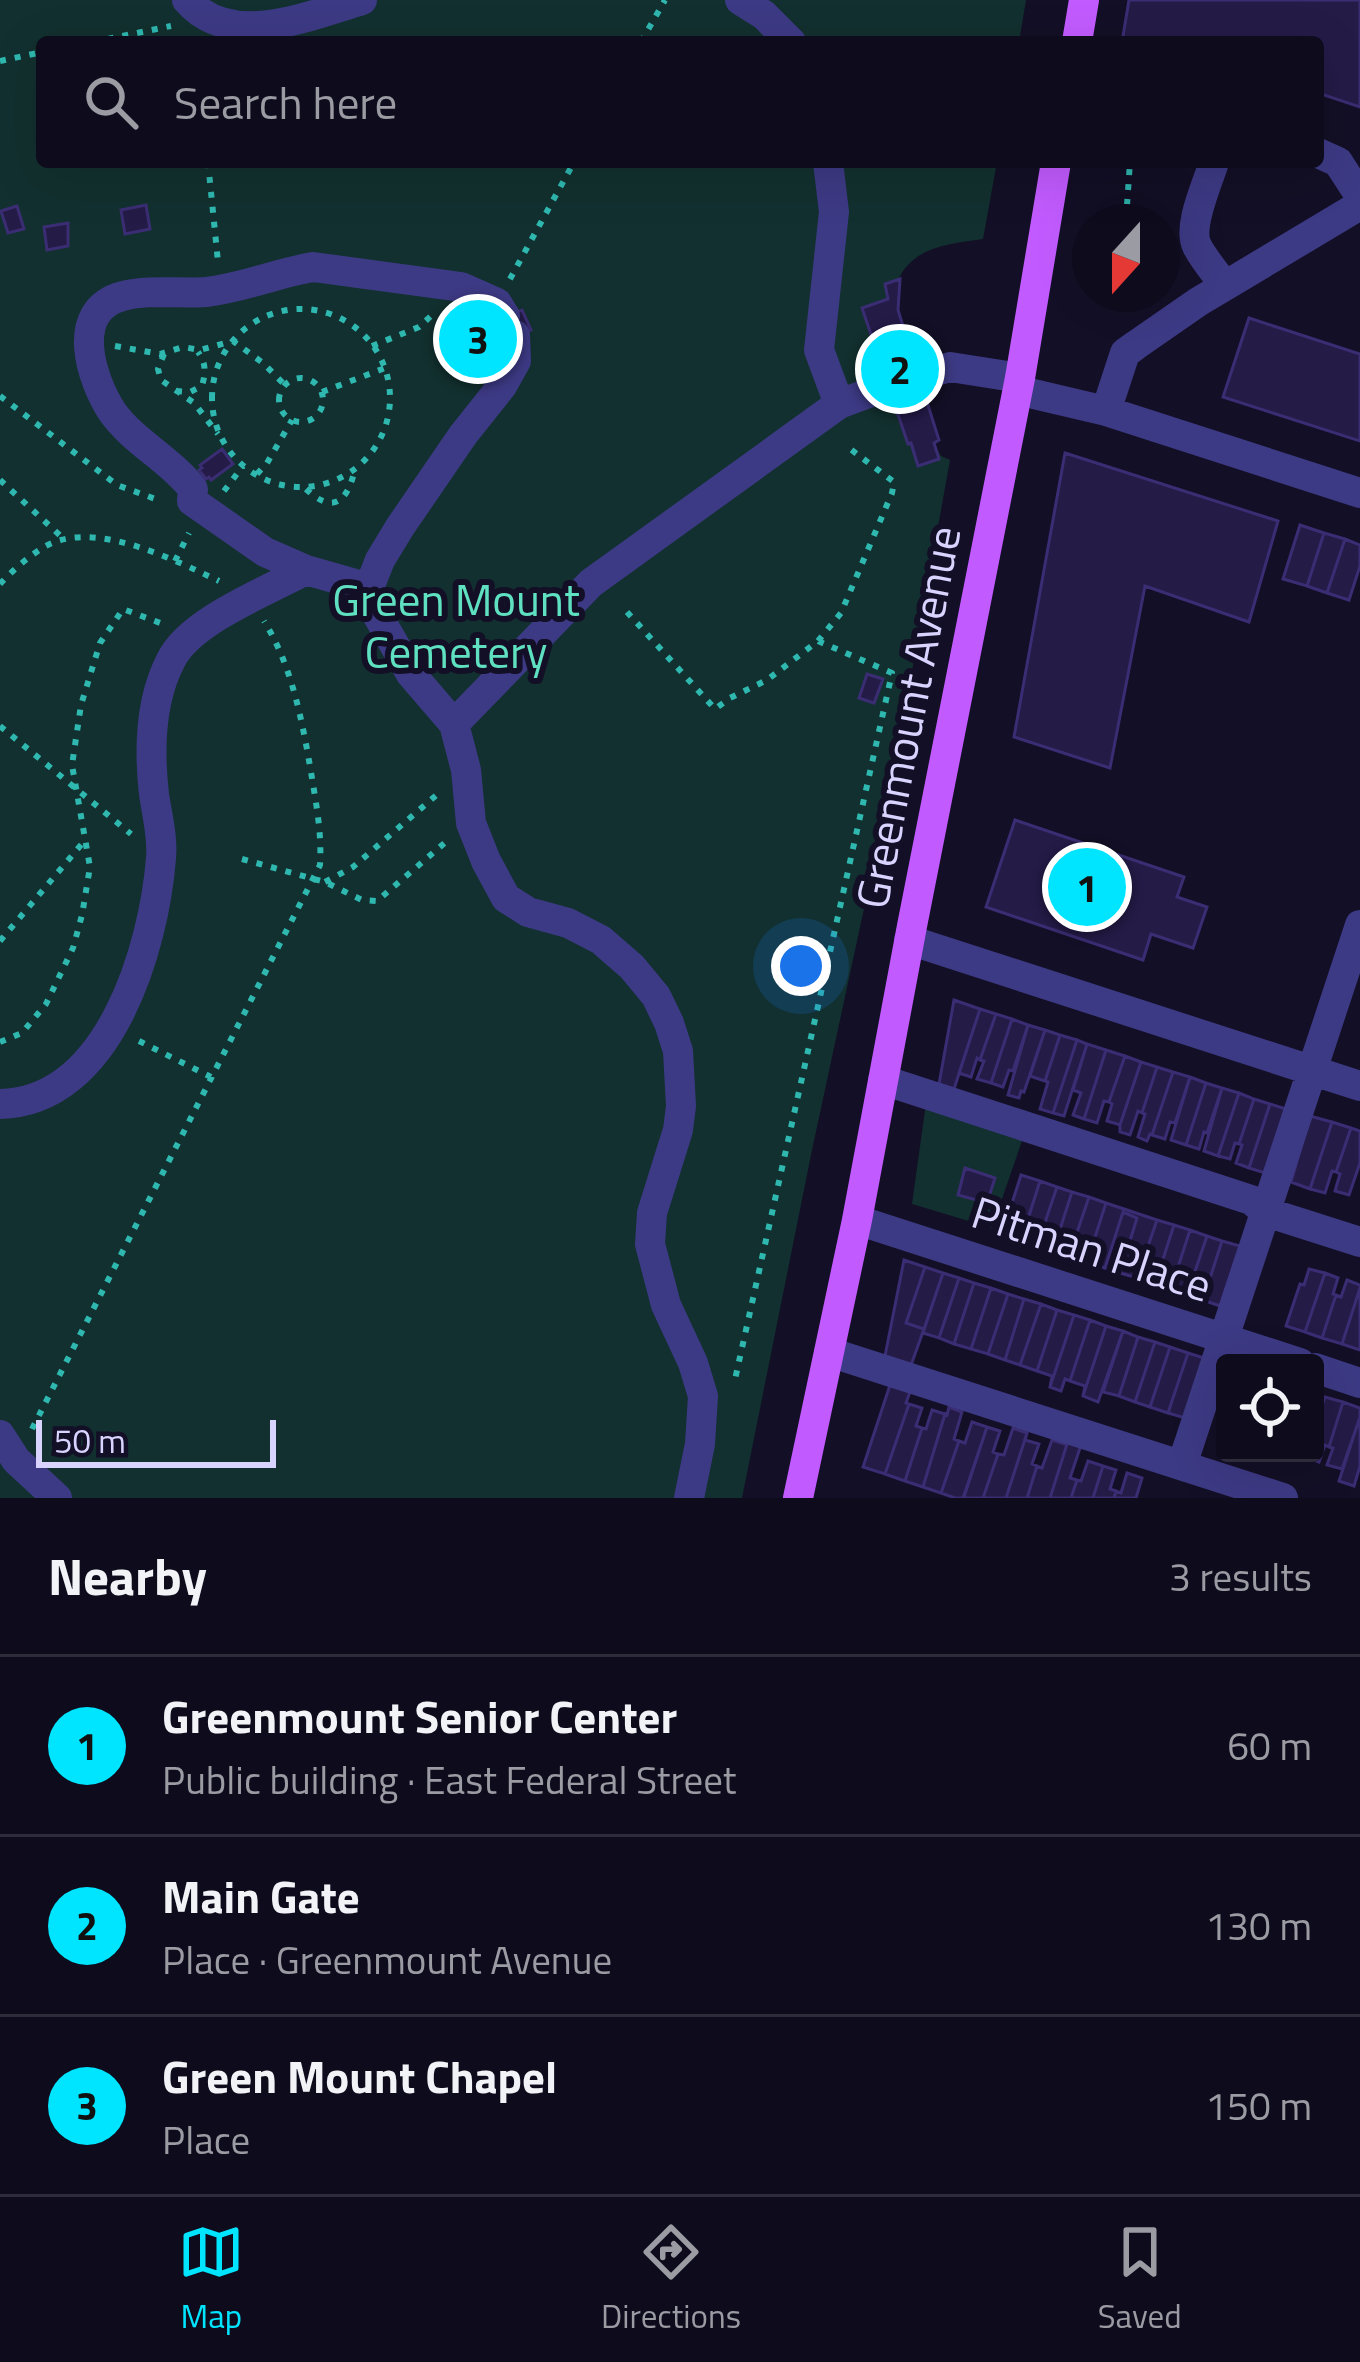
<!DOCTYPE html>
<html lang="en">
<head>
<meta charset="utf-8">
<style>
	body { margin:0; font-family:"Titillium Web",sans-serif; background:#1c1929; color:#f1f3f6 }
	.controls { position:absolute; right:36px; bottom:36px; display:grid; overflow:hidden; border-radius:12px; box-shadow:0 12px 48px #0002 }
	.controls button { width:108px; height:108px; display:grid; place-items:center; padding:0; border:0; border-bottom:3px solid #2e2b3b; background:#0e0b1c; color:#f1f3f6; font:60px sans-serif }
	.compass { position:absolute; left:1072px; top:204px; width:108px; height:108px; border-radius:50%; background:#0e0b1c; box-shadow:0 12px 48px #0002; rotate:201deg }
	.scale { position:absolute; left:36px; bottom:30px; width:240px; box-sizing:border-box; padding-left:12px; border:6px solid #d9d4ff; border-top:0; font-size:33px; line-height:42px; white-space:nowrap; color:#d9d4ff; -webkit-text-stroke:9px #130f26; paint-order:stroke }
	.you { position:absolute; left:801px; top:966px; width:42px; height:42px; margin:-30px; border:9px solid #fff; border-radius:50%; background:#1a73e8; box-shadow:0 0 0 18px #1a73e833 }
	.badge { display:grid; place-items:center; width:78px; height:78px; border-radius:50%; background:#00e5ff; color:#111; font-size:39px; font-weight:700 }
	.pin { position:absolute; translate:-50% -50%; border:6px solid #fff; box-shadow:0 3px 12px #0006 }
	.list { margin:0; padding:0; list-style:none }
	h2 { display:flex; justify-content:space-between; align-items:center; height:156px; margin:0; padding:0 48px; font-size:51px }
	h2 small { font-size:39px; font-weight:400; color:#9b9ba3 }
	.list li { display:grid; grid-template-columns:78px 1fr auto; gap:36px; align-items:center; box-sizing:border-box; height:180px; padding:0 48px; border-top:3px solid #2e2b3b }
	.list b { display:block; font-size:45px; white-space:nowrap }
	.list p { margin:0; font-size:39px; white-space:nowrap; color:#9b9ba3 }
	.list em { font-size:39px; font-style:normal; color:#9b9ba3 }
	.icon { flex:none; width:66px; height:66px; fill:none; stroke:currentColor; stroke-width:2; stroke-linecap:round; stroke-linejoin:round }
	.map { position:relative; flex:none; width:1360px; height:1498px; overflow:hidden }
	.search { position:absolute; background:#0e0b1c; box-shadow:0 12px 48px #0002; left:36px; right:36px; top:36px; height:132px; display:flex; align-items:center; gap:30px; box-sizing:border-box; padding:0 42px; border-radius:12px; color:#9b9ba3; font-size:45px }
	.sheet { height:696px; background:#0e0b1c }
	nav { display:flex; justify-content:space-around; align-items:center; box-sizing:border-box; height:168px; border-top:3px solid #2e2b3b; background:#0e0b1c; font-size:33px; color:#9b9ba3 }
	nav a { display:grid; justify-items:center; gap:6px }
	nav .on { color:#00e5ff }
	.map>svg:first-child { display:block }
	.green { fill:#12302f }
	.building { fill:#241b47; stroke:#3b2d73; stroke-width:3 }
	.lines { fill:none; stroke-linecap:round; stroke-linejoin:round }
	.path { stroke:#2fb8b0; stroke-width:6; stroke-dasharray:6 9; stroke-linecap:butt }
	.minor { stroke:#3d3a85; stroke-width:30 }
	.major { stroke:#c25bff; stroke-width:30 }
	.labels { text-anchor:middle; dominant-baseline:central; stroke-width:12; stroke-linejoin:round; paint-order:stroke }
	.park-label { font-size:45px; fill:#5fe0c0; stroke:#130f26 }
	.street-label { font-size:45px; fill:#d9d4ff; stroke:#130f26 }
</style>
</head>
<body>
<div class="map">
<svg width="1360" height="1498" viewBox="0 0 1360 1498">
	<rect width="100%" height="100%" fill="#130f26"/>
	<!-- green -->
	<path class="green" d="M0 0H1026L1019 42H42V162H997L983 239C949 244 914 246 898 280L885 284 888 299 862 308 907 443H911L918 466 939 459 934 443 941 456 950 460 896 760 812 1150 742 1498H0Z
		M926 1103 1024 1135 992 1228 912 1204Z"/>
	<!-- building -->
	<path class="building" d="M1129 0H1360V107L1318 93V42H1122Z
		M146 205 150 229 125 234 121 210Z
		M17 206 24 229 8 233 1 211Z
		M68 223V246L47 250 44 227Z
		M900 279 898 310 939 440 934 443 939 459 918 466 911 443 908 444 862 308 888 299 885 284Z
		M477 310 497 318 522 310 531 330 507 339 500 358 478 367 458 360 449 340 456 322Z
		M1249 318 1360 354V441L1223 397Z
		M222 449 233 464 211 480 209 477 206 479 199 470 202 468 200 465Z
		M1065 453 1278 521 1249 622 1145 586 1110 768 1014 737Z
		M1300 525 1324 533 1307 586 1283 579Z
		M1324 533 1345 539 1327 593 1307 586Z
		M1345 539 1360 545V566L1349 600 1327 593Z
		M867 674 883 679 874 703 859 698Z
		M1015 820 1184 877 1177 897 1207 907 1193 948 1151 934 1143 960 986 907Z
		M954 1000 980 1009 954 1089 939 1084Z
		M980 1009 996 1014 980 1060 977 1058 971 1077 959 1073Z
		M996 1014 1012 1019 991 1083 977 1079 984 1061 980 1060Z
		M1012 1019 1028 1025 1013 1071 1009 1070 1003 1087 991 1083Z
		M1028 1025 1045 1030 1024 1092 1021 1091 1019 1098 1008 1095Z
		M1045 1030 1060 1035 1045 1081 1030 1076Z
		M1060 1035 1077 1040 1053 1113 1040 1109 1048 1082 1045 1081Z
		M1077 1040 1087 1044 1064 1116 1053 1113Z
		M1087 1044 1106 1050 1084 1119 1073 1115 1081 1093 1073 1090Z
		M1106 1050 1125 1056 1109 1102 1104 1101 1097 1123 1084 1119Z
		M1125 1056 1141 1062 1120 1125 1107 1121 1112 1104 1109 1102Z
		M1141 1062 1157 1067 1142 1113 1138 1111 1130 1135 1120 1132V1125Z
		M1157 1067 1173 1072 1152 1135 1150 1134 1147 1141 1138 1137 1145 1114 1142 1113Z
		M1173 1072 1190 1077 1175 1123 1170 1122 1165 1139 1152 1135Z
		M1190 1077 1206 1083 1186 1145 1171 1140Z
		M1206 1083 1222 1088 1207 1133 1204 1132 1199 1149 1186 1145Z
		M1222 1088 1239 1093 1218 1156 1204 1151Z
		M1239 1093 1254 1099 1239 1144 1235 1143 1230 1159 1218 1156Z
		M1254 1099 1270 1104 1249 1168 1236 1163 1242 1145 1239 1144Z
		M1270 1104 1286 1109 1265 1173 1249 1168Z
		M1310 1116 1332 1122 1310 1189 1291 1182Z
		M1332 1122 1351 1128 1336 1172 1332 1171 1325 1193 1310 1189Z
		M1351 1128 1360 1131V1163L1349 1195 1335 1191 1340 1174 1336 1172Z
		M965 1168 995 1178 987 1203 958 1195Z
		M1021 1175 1040 1181 1021 1241 1002 1234Z
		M1040 1181 1057 1187 1037 1246 1021 1241Z
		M1057 1187 1072 1192 1053 1251 1037 1246Z
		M1072 1192 1089 1197 1069 1256 1053 1251Z
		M1089 1197 1106 1203 1087 1262 1069 1256Z
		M1106 1203 1124 1209 1105 1268 1087 1262Z
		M1124 1209 1157 1220 1137 1278 1120 1273 1137 1218 1123 1212Z
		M1123 1212 1137 1218 1120 1273 1105 1268Z
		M1157 1220 1174 1225 1155 1284 1137 1278Z
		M1174 1225 1190 1230 1171 1289 1155 1284Z
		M1190 1230 1207 1236 1187 1295 1171 1289Z
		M1207 1236 1222 1241 1203 1300 1187 1295Z
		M1222 1241 1240 1246 1220 1306 1203 1300Z
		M904 1260 925 1267 906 1323 924 1329 911 1365 885 1356Z
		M925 1267 943 1273 924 1329 906 1323Z
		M1309 1269 1325 1273 1305 1332 1286 1326 1300 1284 1304 1285Z
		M943 1273 959 1278 939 1338 923 1333Z
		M1325 1273 1338 1278 1333 1294 1336 1295 1322 1338 1305 1332Z
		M959 1278 974 1283 954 1344 939 1338Z
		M1347 1280 1360 1285V1288L1342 1344 1322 1338 1336 1295 1341 1297Z
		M974 1283 991 1288 971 1349 954 1344Z
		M991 1288 1008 1294 988 1354 971 1349Z
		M1360 1288V1350L1342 1344Z
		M1008 1294 1024 1299 1005 1360 988 1354Z
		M1024 1299 1041 1304 1020 1365 1005 1360Z
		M1041 1304 1057 1310 1037 1371 1020 1365Z
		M1057 1310 1074 1315 1050 1387 1052 1376 1037 1371Z
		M1074 1315 1090 1320 1070 1381 1065 1379 1061 1391 1050 1387Z
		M1090 1320 1106 1326 1083 1396 1085 1386 1070 1381Z
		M1106 1326 1123 1331 1098 1402 1083 1396Z
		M1123 1331 1138 1337 1119 1396 1103 1392Z
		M1138 1337 1155 1342 1135 1402 1119 1396Z
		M1155 1342 1170 1347 1150 1407 1135 1402Z
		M1170 1347 1188 1353 1168 1413 1150 1407Z
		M1188 1353 1204 1358 1185 1418 1168 1413Z
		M891 1382 911 1389 906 1403 909 1404 885 1474 863 1467Z
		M1325 1397 1343 1402 1329 1447 1325 1445 1319 1462 1305 1457 1306 1453H1315V1427Z
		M1343 1402 1360 1408V1417L1342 1469 1327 1465 1333 1448 1329 1447Z
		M909 1404 922 1408 916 1426 922 1428 905 1481 885 1474Z
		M949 1407 962 1412 954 1439 959 1441 941 1493 923 1487 945 1414 947 1415Z
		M932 1410 945 1414 923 1487 905 1481 922 1428 926 1429Z
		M1360 1417V1466L1354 1486 1339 1481Z
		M972 1422 987 1427 963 1498H955L941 1493 959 1441 965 1443Z
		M987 1427 1000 1431 993 1452 998 1454 983 1498H967L964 1497Z
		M1013 1428 1027 1433 1006 1498H983L998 1454 1004 1455Z
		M1027 1433 1025 1440 1039 1444 1032 1464 1037 1466 1027 1498H1006Z
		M1052 1440 1065 1444 1068 1441 1050 1498H1027L1037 1466 1042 1468Z
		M1068 1441 1081 1445 1070 1478 1077 1480 1071 1498H1050Z
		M1088 1461 1103 1466 1093 1498H1071L1077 1480 1081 1481Z
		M1103 1466 1116 1470 1110 1489 1116 1491 1114 1498H1093Z
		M1127 1473 1142 1478 1136 1498H1114L1116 1491 1121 1493Z"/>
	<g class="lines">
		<!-- path -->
		<path class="path" d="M93 42 171 26
			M641 42 665 0
			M0 61 42 52
			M208 162 218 262
			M1126 220 1130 162
			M510 279 574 162
			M212 398a89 89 0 1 1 178 0a89 89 0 1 1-178 0Z
			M115 346 160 354 183 347 200 350 233 341 263 363 285 385
			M372 346 419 327 432 315
			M164 354 158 369 161 380 194 403 218 434
			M279 400a22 22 0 1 1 44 0a22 22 0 1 1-44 0Z
			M176 391 190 392 202 386C206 372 206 363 198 352
			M322 392 385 368
			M0 396 117 485 161 501
			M257 474 267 463 292 420
			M0 480 65 540
			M306 489C331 513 346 504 354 473
			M224 491 243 466
			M175 561 189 533
			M0 584C12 571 29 556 44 547 93 518 174 560 219 581
			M627 612 715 709 730 698 767 680 818 641 892 673 734 1384
			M818 641 841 613 892 493 894 482 845 445
			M0 726 131 834
			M242 859 325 882 362 900 377 901 448 840
			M325 882 353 867 440 792
			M0 941 86 839
			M139 1041 211 1077
			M0 1042 22 1033 46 1004 73 948 82 915 90 867 72 765 81 705 100 643 123 609 163 624
			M32 1429 320 865C322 833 316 803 311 772 302 720 292 666 264 621"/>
		<!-- minor -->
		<path class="minor" d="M187 0C230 50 308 16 362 0
			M740 0 764 15 791 42
			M1318 153 1338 162 1360 196
			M828 162 834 212 819 350 839 404
			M1214 162C1208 183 1187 226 1197 246 1204 260 1216 273 1225 286
			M515 335 516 361 502 386 463 435 400 527 380 560 369 588 378 616 411 674 454 724 466 770 471 823 486 861 506 898 528 912 568 923 601 940 632 967 656 996 669 1023 678 1051 681 1106 678 1130 652 1213 650 1244 666 1305 693 1363 703 1396 700 1444 689 1498
			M920 376 950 367 1020 378
			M1017 390 1106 411 1360 493
			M1106 411 1125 353 1136 345 1198 302 1360 205
			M369 588 306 570 265 552 192 501 193 489C171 460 135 443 113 413 91 380 68 310 123 296 149 289 179 294 206 292 243 288 277 273 313 267L461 287 497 303 505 316
			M454 724 591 583 839 404 888 386
			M909 940 1360 1086
			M883 1080 1251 1200 1266 1212 1360 1242
			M0 1104C110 1102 154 947 161 858 163 837 157 815 154 794 149 750 150 700 171 660 190 621 267 591 306 570
			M857 1220 1300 1363
			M829 1352 1283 1498
			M1315 1368 1360 1383
			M0 1435 16 1460 57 1498
			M1182 1465 1360 925"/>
		<!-- major -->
		<path class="major" d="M1077 42 1084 0
			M798 1498 857 1220 912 926 1020 378 1056 162"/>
	</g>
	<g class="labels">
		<!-- park labels -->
		<g class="park-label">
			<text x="456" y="599">Green Mount<tspan x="456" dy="52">Cemetery</tspan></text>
		</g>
		<!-- street labels -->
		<g class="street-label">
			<text transform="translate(907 717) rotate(-79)">Greenmount Avenue</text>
			<text transform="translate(1092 1248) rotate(18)">Pitman Place</text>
		</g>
	</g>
</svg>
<div class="controls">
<button><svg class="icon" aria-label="locate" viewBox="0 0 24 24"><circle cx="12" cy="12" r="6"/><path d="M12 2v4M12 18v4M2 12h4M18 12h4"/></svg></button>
</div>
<svg class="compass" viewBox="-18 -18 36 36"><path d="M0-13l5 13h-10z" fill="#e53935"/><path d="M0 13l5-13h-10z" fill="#9b9ba3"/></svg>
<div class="scale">50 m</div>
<div class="you"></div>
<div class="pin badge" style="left:1087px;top:887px">1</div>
<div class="pin badge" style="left:900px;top:369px">2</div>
<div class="pin badge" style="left:478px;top:339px">3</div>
<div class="search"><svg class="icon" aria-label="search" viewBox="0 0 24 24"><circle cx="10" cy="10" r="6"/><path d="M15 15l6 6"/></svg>Search here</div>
</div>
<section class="sheet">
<h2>Nearby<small>3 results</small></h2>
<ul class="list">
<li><span class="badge">1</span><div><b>Greenmount Senior Center</b><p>Public building · East Federal Street</p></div><em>60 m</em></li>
<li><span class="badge">2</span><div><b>Main Gate</b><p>Place · Greenmount Avenue</p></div><em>130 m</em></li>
<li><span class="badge">3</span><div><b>Green Mount Chapel</b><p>Place</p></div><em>150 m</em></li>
</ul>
</section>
<nav>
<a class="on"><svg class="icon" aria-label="map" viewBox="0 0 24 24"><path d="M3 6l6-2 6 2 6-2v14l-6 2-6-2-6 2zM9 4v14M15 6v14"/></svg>Map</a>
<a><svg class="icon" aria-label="directions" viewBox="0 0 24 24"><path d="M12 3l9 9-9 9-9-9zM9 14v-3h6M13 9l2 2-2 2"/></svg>Directions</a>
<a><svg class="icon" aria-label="saved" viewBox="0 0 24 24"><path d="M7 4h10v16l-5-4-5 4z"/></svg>Saved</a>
</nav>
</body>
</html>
